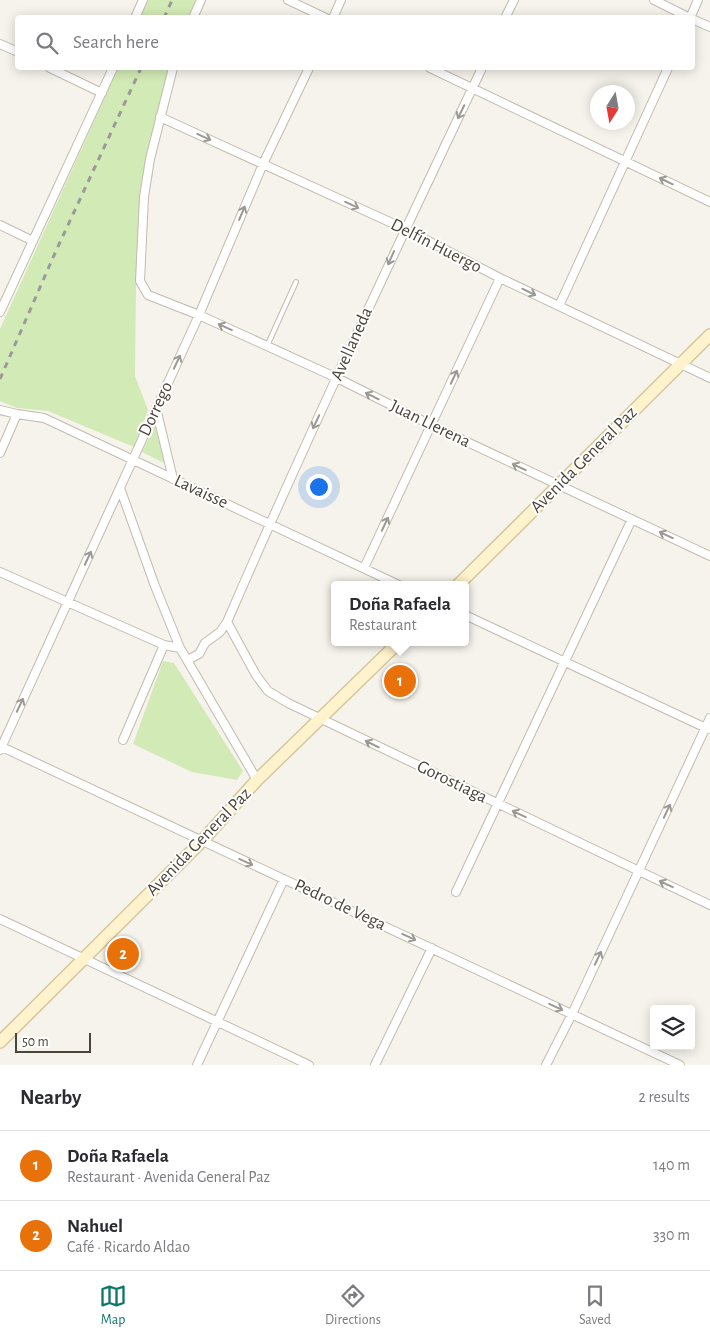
<!DOCTYPE html>
<html lang="en">
<head>
<meta charset="utf-8">
<style>
	body { margin:0; font-family:"Alegreya Sans",sans-serif; background:#f2f2f3; color:#2b2b33 }
	.controls { position:absolute; right:15px; bottom:15px; display:grid; overflow:hidden; border-radius:5px; box-shadow:0 2px 12px #0003 }
	.controls button { width:45px; height:45px; display:grid; place-items:center; padding:0; border:0; border-bottom:1px solid #e1e1e2; background:#fff; color:#2b2b33; font:25px sans-serif }
	.compass { position:absolute; left:590px; top:85px; width:45px; height:45px; border-radius:50%; background:#fff; box-shadow:0 2px 12px #0003; rotate:191deg }
	.scale { position:absolute; left:15px; bottom:12px; width:76px; box-sizing:border-box; padding-left:5px; border:2px solid #4b4439; border-top:0; font-size:14px; line-height:18px; white-space:nowrap; color:#4b4439; -webkit-text-stroke:4px #fff; paint-order:stroke }
	.you { position:absolute; left:318px; top:486px; width:18px; height:18px; margin:-12px; border:4px solid #fff; border-radius:50%; background:#1a73e8; box-shadow:0 0 0 8px #1a73e833 }
	.badge { display:grid; place-items:center; width:32px; height:32px; border-radius:50%; background:#0f766e; color:#fff; font-size:16px; font-weight:700 }
	.pin { position:absolute; translate:-50% -50%; border:2px solid #fff; box-shadow:0 1px 5px #0006 }
	.popup { position:absolute; left:331px; top:581px; width:138px; height:65px; box-sizing:border-box; display:grid; place-content:center; border-radius:5px; background:#fff; filter:drop-shadow(0 1px 4px #0005); font-size:16px; white-space:nowrap; color:#7c7c81 }
	.popup b { font-size:19px; color:#2b2b33 }
	.popup::after { content:''; position:absolute; left:50%; top:100%; margin-left:-10px; border:10px solid transparent; border-top-color:#fff }
	.list { margin:0; padding:0; list-style:none }
	h2 { display:flex; justify-content:space-between; align-items:center; height:65px; margin:0; padding:0 20px; font-size:21px }
	h2 small { font-size:16px; font-weight:400; color:#7c7c81 }
	.list li { display:grid; grid-template-columns:32px 1fr auto; gap:15px; align-items:center; box-sizing:border-box; height:70px; padding:0 20px; border-top:1px solid #e1e1e2 }
	.list b { display:block; font-size:19px; white-space:nowrap }
	.list p { margin:0; font-size:16px; white-space:nowrap; color:#7c7c81 }
	.list em { font-size:16px; font-style:normal; color:#7c7c81 }
	.icon { flex:none; width:28px; height:28px; fill:none; stroke:currentColor; stroke-width:2; stroke-linecap:round; stroke-linejoin:round }
	.map { position:relative; flex:none; width:710px; height:1065px; overflow:hidden }
	.search { position:absolute; background:#fff; box-shadow:0 2px 12px #0003; left:15px; right:15px; top:15px; height:55px; display:flex; align-items:center; gap:12px; box-sizing:border-box; padding:0 18px; border-radius:5px; color:#7c7c81; font-size:19px }
	.sheet { height:205px; background:#fff }
	nav { display:flex; justify-content:space-around; align-items:center; box-sizing:border-box; height:70px; border-top:1px solid #e1e1e2; background:#fff; font-size:14px; color:#7c7c81 }
	nav a { display:grid; justify-items:center; gap:2px }
	nav .on { color:#0f766e }
	.map>svg:first-child { display:block }
	.green { fill:#d2eab5 }
	.lines { fill:none; stroke-linecap:round; stroke-linejoin:round }
	.lane-casing { stroke:#c2bbae; stroke-width:6 }
	.street-casing { stroke:#c2bbae; stroke-width:10 }
	.secondary-casing { stroke:#d6c79b; stroke-width:14 }
	.lane { stroke:#fff; stroke-width:4 }
	.street { stroke:#fff; stroke-width:8 }
	.secondary { stroke:#fff3cd; stroke-width:11 }
	.rail { stroke:#9a9a9a; stroke-width:3; stroke-dasharray:6 6; stroke-linecap:butt }
	.oneway { stroke:#9c9892 }
	.labels { text-anchor:middle; dominant-baseline:central; stroke-width:4; stroke-linejoin:round; paint-order:stroke }
	.street-label { font-size:18px; fill:#4b4439; stroke:#fff }
</style>
</head>
<body>
<div class="map">
<svg width="710" height="1065" viewBox="0 0 710 1065">
	<rect width="100%" height="100%" fill="#f6f3ec"/>
	<!-- green -->
	<path class="green" d="M148 0H196L188 17H140Z
		M118 68H169L140 189 136 287 135 376 148 410 134 447 48 411 17 408 0 401V329Z
		M155 425 164 463 142 452Z
		M163 661 174 663 243 771 237 780 192 772 133 744Z"/>
	<g class="lines">
		<defs>
			<path id="lane" d="M267 346 296 282"/>
			<path id="street" d="M288 0 326 18
				M654 0 690 18
				M135 18 143 0
				M193 18 201 0
				M333 18 341 0
				M505 18 514 0
				M690 18 698 0
				M692 19 710 27
				M0 44 18 52
				M50 68 102 93
				M173 68 150 159 144 197 140 281 148 295 199 315 337 378 431 425 710 556
				M430 68 710 202
				M160 117 405 229 500 278 710 378
				M0 225 33 241
				M559 306 668 68
				M0 312 113 68
				M156 408 173 479
				M0 410 17 414 44 418 399 585
				M0 453 17 414
				M120 488 155 586 180 648 257 780
				M364 568 500 278
				M0 572 164 645 180 648
				M465 615 708 729
				M227 622 256 675 268 691 288 703 710 905
				M187 660 199 654 205 643 220 632 227 622C308 435 395 251 482 68
				M123 740 164 645
				M0 746 680 1065
				M0 750 199 315 263 164 309 68
				M456 892 632 519
				M0 919 309 1065
				M197 1065 284 879
				M375 1065 432 948
				M546 1065 572 1014 710 718"/>
			<path id="secondary" d="M458 585 710 335
				M0 1042 202 841 257 780 399 642"/>
		</defs>
		<!-- lane casing -->
		<use href="#lane" class="lane-casing"/>
		<!-- street casing -->
		<use href="#street" class="street-casing"/>
		<!-- secondary casing -->
		<use href="#secondary" class="secondary-casing"/>
		<!-- lane -->
		<use href="#lane" class="lane"/>
		<!-- street -->
		<use href="#street" class="street"/>
		<!-- secondary -->
		<use href="#secondary" class="secondary"/>
		<!-- rail -->
		<path class="rail" d="M164 18 172 0
			M0 379 55 253 141 68"/>
	</g>
	<!-- one-way arrows -->
	<defs><path id="oneway-shaft" d="M-6 0H5M1.5-3L5.5 0L1.5 3" fill="none" stroke-width="1.6" stroke-linecap="round" stroke-linejoin="round" transform="scale(1.25)"/></defs>
	<g class="oneway">
		<use href="#oneway-shaft" transform="translate(461 112) rotate(116)"/>
		<use href="#oneway-shaft" transform="translate(204 137) rotate(24)"/>
		<use href="#oneway-shaft" transform="translate(666 181) rotate(-154)"/>
		<use href="#oneway-shaft" transform="translate(352 205) rotate(25)"/>
		<use href="#oneway-shaft" transform="translate(242 213) rotate(-67)"/>
		<use href="#oneway-shaft" transform="translate(391 258) rotate(114)"/>
		<use href="#oneway-shaft" transform="translate(529 292) rotate(26)"/>
		<use href="#oneway-shaft" transform="translate(225 327) rotate(-156)"/>
		<use href="#oneway-shaft" transform="translate(177 362) rotate(-65)"/>
		<use href="#oneway-shaft" transform="translate(454 377) rotate(-65)"/>
		<use href="#oneway-shaft" transform="translate(372 396) rotate(-153)"/>
		<use href="#oneway-shaft" transform="translate(316 422) rotate(115)"/>
		<use href="#oneway-shaft" transform="translate(519 467) rotate(-155)"/>
		<use href="#oneway-shaft" transform="translate(385 524) rotate(-65)"/>
		<use href="#oneway-shaft" transform="translate(666 535) rotate(-155)"/>
		<use href="#oneway-shaft" transform="translate(88 558) rotate(-65)"/>
		<use href="#oneway-shaft" transform="translate(20 705) rotate(-65)"/>
		<use href="#oneway-shaft" transform="translate(372 744) rotate(-154)"/>
		<use href="#oneway-shaft" transform="translate(667 811) rotate(-65)"/>
		<use href="#oneway-shaft" transform="translate(519 814) rotate(-155)"/>
		<use href="#oneway-shaft" transform="translate(246 862) rotate(25)"/>
		<use href="#oneway-shaft" transform="translate(666 884) rotate(-155)"/>
		<use href="#oneway-shaft" transform="translate(409 937) rotate(25)"/>
		<use href="#oneway-shaft" transform="translate(598 958) rotate(-65)"/>
		<use href="#oneway-shaft" transform="translate(556 1007) rotate(25)"/>
	</g>
	<g class="labels">
		<!-- street labels -->
		<g class="street-label">
			<text transform="translate(436 246) rotate(27)">Delfín Huergo</text>
			<text transform="translate(352 344) rotate(-66)">Avellaneda</text>
			<text transform="translate(156 409) rotate(-65)">Dorrego</text>
			<text transform="translate(430 424) rotate(26)">Juan Llerena</text>
			<text transform="translate(584 460) rotate(-45)">Avenida General Paz</text>
			<text transform="translate(201 492) rotate(25)">Lavaisse</text>
			<text transform="translate(452 782) rotate(26)">Gorostiaga</text>
			<text transform="translate(199 842) rotate(-46)">Avenida General Paz</text>
			<text transform="translate(340 905) rotate(25)">Pedro de Vega</text>
		</g>
	</g>
</svg>
<div class="controls">
<button><svg class="icon" aria-label="layers" viewBox="0 0 24 24"><path d="M12 4l9 5-9 5-9-5zM3 14l9 5 9-5"/></svg></button>
</div>
<svg class="compass" viewBox="-18 -18 36 36"><path d="M0-13l5 13h-10z" fill="#e53935"/><path d="M0 13l5-13h-10z" fill="#7c7c81"/></svg>
<div class="scale">50 m</div>
<div class="you"></div>
<div class="pin badge" style="left:400px;top:681px;background:#e8710a">1</div>
<div class="popup"><b>Doña Rafaela</b>Restaurant</div>
<div class="pin badge" style="left:123px;top:954px;background:#e8710a">2</div>
<div class="search"><svg class="icon" aria-label="search" viewBox="0 0 24 24"><circle cx="10" cy="10" r="6"/><path d="M15 15l6 6"/></svg>Search here</div>
</div>
<section class="sheet">
<h2>Nearby<small>2 results</small></h2>
<ul class="list">
<li><span class="badge" style="background:#e8710a">1</span><div><b>Doña Rafaela</b><p>Restaurant · Avenida General Paz</p></div><em>140 m</em></li>
<li><span class="badge" style="background:#e8710a">2</span><div><b>Nahuel</b><p>Café · Ricardo Aldao</p></div><em>330 m</em></li>
</ul>
</section>
<nav>
<a class="on"><svg class="icon" aria-label="map" viewBox="0 0 24 24"><path d="M3 6l6-2 6 2 6-2v14l-6 2-6-2-6 2zM9 4v14M15 6v14"/></svg>Map</a>
<a><svg class="icon" aria-label="directions" viewBox="0 0 24 24"><path d="M12 3l9 9-9 9-9-9zM9 14v-3h6M13 9l2 2-2 2"/></svg>Directions</a>
<a><svg class="icon" aria-label="saved" viewBox="0 0 24 24"><path d="M7 4h10v16l-5-4-5 4z"/></svg>Saved</a>
</nav>
</body>
</html>
